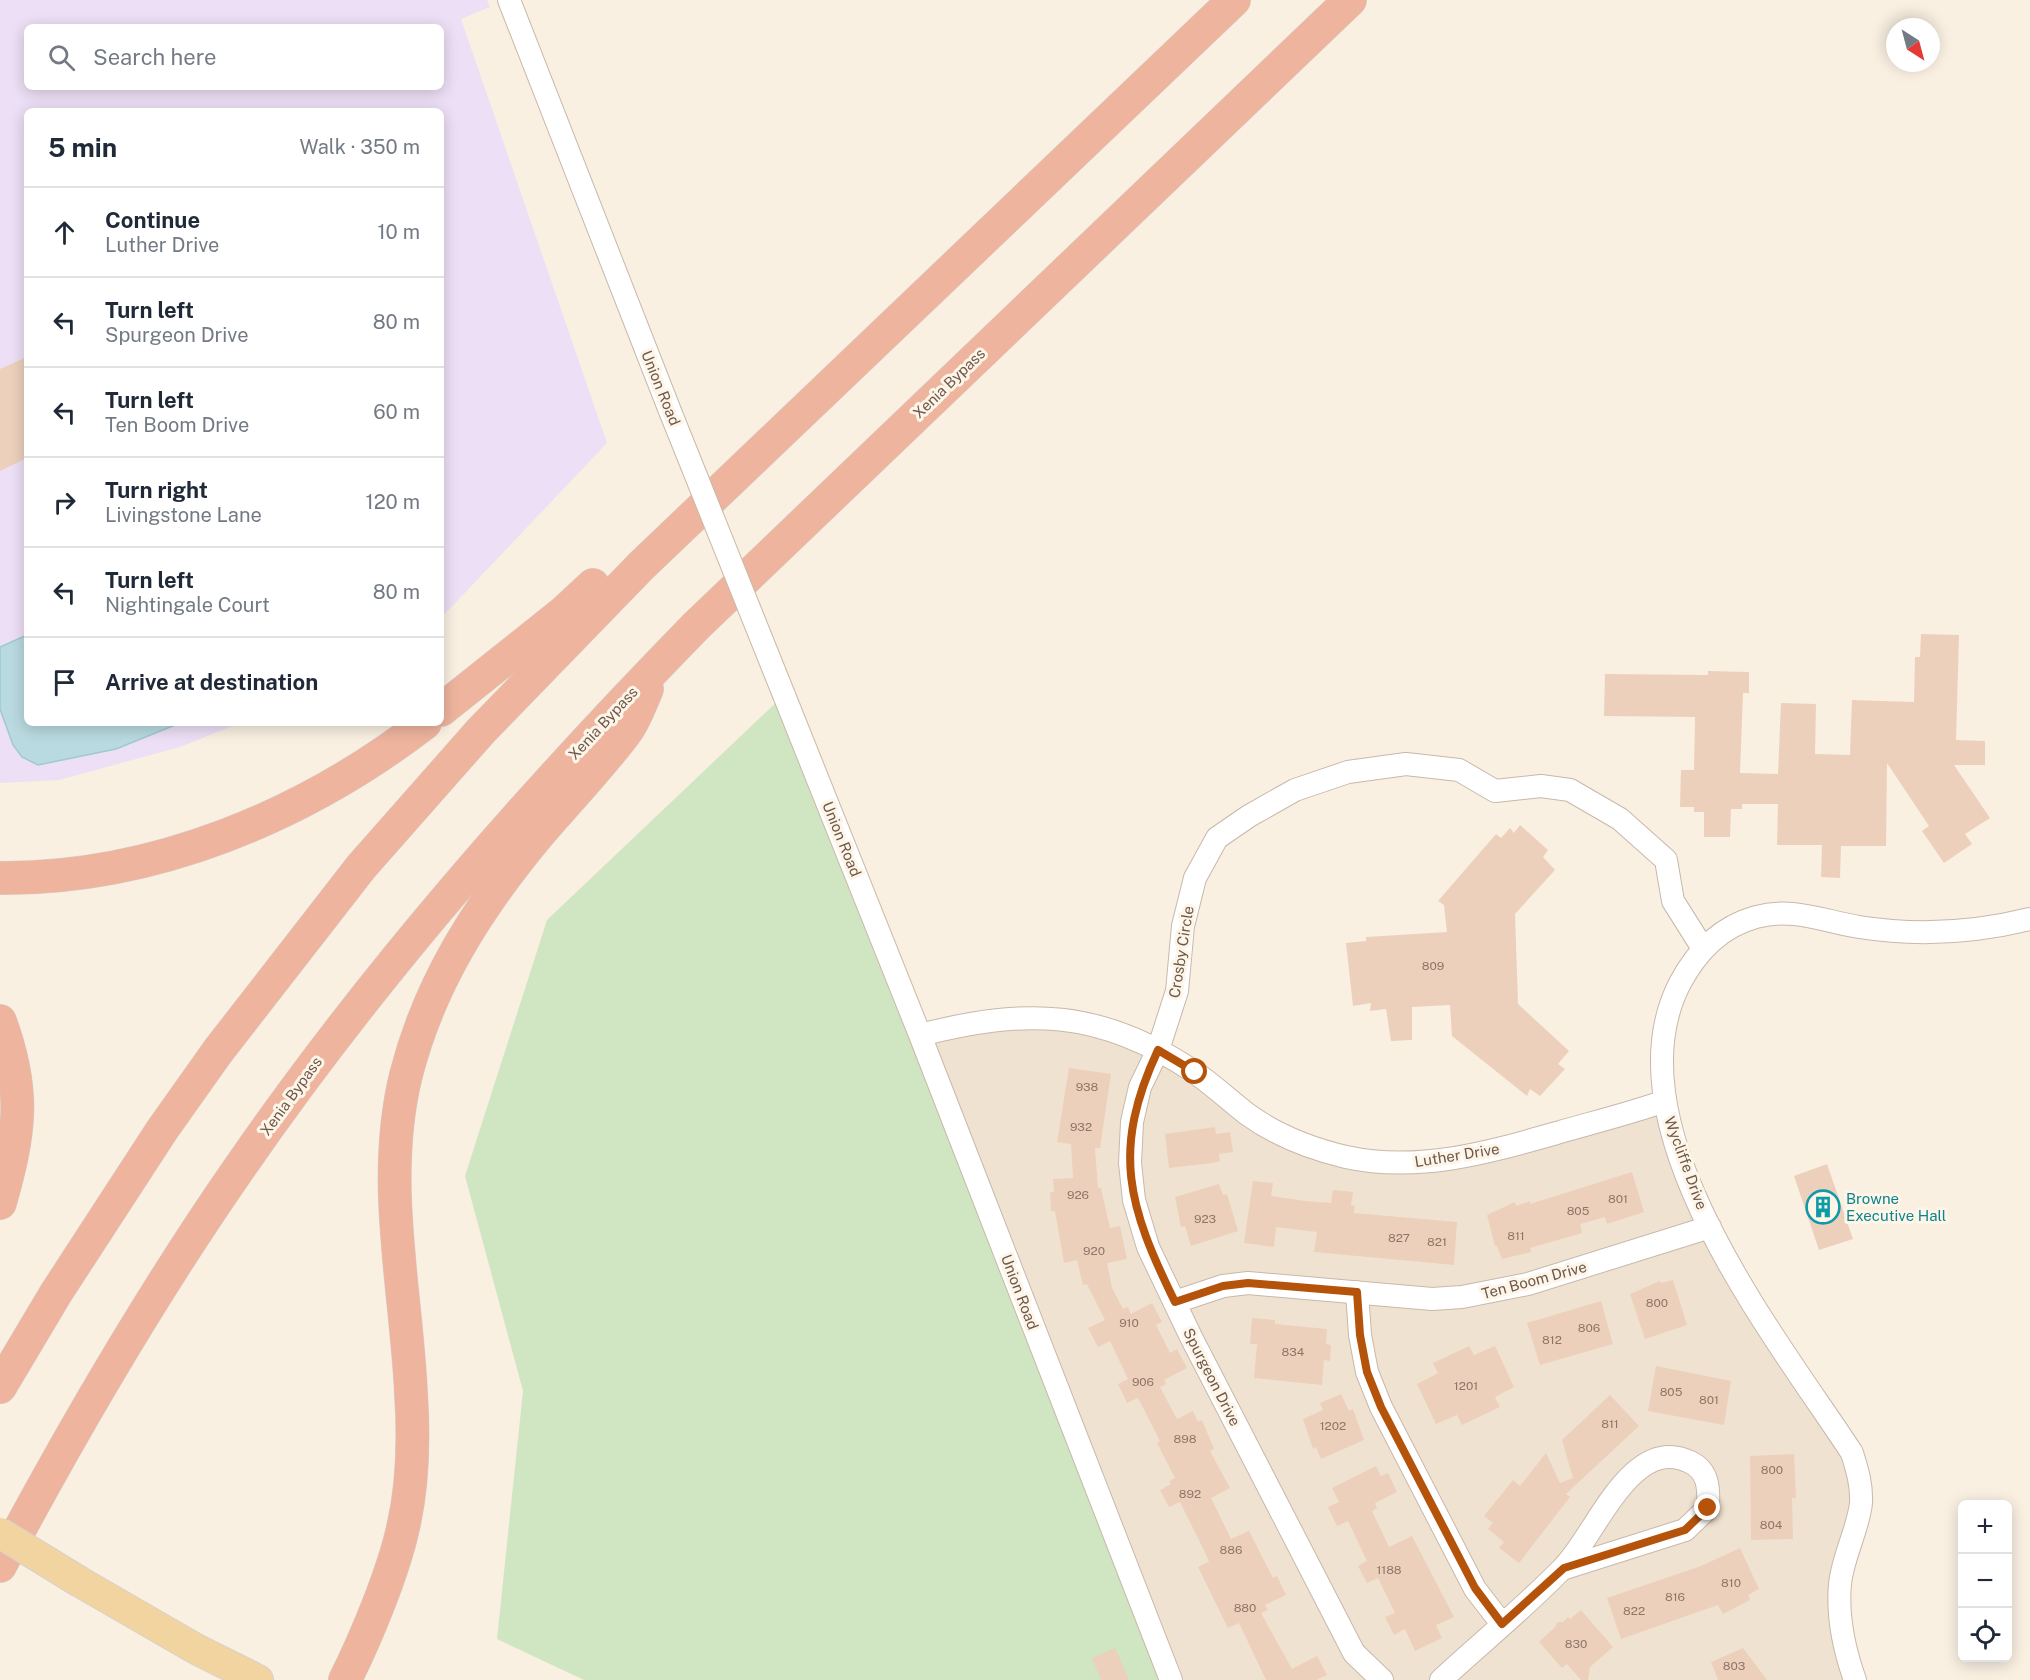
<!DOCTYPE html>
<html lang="en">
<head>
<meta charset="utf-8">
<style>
	body { margin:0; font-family:"Public Sans",sans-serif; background:#f6f6f7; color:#1f2937 }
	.controls { position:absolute; right:18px; bottom:18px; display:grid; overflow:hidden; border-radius:9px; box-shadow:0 3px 15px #0003 }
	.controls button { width:54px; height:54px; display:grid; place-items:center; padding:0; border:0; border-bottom:2px solid #e0e1e3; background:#fff; color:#1f2937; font:30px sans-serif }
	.compass { position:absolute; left:1886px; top:18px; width:54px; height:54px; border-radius:50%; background:#fff; box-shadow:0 3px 15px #0003; rotate:144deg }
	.stop { position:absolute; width:18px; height:18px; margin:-14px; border:4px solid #b45309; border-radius:50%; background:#fff }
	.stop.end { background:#b45309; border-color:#fff; box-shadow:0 2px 6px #0008 }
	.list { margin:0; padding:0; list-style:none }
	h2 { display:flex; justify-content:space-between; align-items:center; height:78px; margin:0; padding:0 24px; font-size:26px }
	h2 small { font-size:20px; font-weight:400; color:#747a83 }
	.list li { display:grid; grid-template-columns:39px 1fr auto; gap:18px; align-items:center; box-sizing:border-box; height:90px; padding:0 24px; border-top:2px solid #e0e1e3 }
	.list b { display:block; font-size:22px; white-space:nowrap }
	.list p { margin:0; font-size:20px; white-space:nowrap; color:#747a83 }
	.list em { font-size:20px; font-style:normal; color:#747a83 }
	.icon { flex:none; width:33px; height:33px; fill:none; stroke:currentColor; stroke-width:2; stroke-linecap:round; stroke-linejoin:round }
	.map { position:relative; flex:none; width:2030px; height:1680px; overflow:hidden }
	.search { position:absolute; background:#fff; box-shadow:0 3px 15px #0003; left:24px; top:24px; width:420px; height:66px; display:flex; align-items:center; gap:15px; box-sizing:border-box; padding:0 21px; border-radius:9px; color:#747a83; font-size:22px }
	.panel { position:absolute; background:#fff; box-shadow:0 3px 15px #0003; left:24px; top:108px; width:420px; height:618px; border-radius:9px }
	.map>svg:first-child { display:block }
	.residential { fill:#f0e2d1 }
	.education { fill:#eddff5; fill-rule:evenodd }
	.green { fill:#d0e5c2 }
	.water { fill:#b9dae0; stroke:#a0c9d1; stroke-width:1.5 }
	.building { fill:#ecd0bc }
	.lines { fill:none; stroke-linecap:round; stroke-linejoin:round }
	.minor-casing { stroke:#c8b8aa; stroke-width:24 }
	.major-casing { stroke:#d6d0cd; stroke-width:32 }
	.highway-casing { stroke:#d6d0cd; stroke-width:34 }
	.minor { stroke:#fff; stroke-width:22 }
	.major { stroke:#f2d4a0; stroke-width:30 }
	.highway { stroke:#eeb49e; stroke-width:33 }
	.minor-bridge-casing { stroke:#c8b8aa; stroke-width:24; stroke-linecap:butt }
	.major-bridge-casing { stroke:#d6d0cd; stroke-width:32; stroke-linecap:butt }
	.minor-bridge { stroke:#fff; stroke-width:22 }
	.major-bridge { stroke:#f2d4a0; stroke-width:30 }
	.route { stroke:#b45309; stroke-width:8 }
	.labels { text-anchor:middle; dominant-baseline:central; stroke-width:6; stroke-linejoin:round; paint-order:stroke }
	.number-label { font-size:12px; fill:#8e7667 }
	.street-label { font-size:15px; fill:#6e584b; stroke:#fdf5e7 }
	.culture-label { font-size:15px; fill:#0d838f; stroke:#fdf5e7; text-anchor:start }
</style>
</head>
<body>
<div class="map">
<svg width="2030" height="1680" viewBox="0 0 2030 1680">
	<rect width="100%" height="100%" fill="#f9f0e2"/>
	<!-- residential -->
	<path class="residential" d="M972 1022 1116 1032 1271 1129 1403 1164 1665 1101 1677 1145 1860 1479 1845 1557 1855 1680H1171L920 1035Z"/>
	<!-- education -->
	<path class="education" d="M0 0H487L490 7 461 19 607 443 441 618V111H27V723H240L180 747 59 780 0 783ZM27 27H441V87H27Z"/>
	<!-- green -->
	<path class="green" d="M784 695 1172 1680H584L497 1639 523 1391 465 1176 547 920Z"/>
	<!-- water -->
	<path class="water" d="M27 635V723H180L116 749 38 765 22 757 13 745 0 709V647Z"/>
	<!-- building -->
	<path class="building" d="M27 357V458L0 471V369Z
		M1921 634 1959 635 1956 740 1985 741V765H1954L1990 818 1965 834 1972 844 1944 863 1922 831 1929 826 1887 763 1886 846H1841L1840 878 1821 877 1822 845H1777L1778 804H1742V809H1731L1730 837H1704V812H1694V807H1680L1681 770H1694L1695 717 1604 716 1605 674 1708 675V671L1749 672V693H1743L1740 773 1778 774 1781 703 1816 704 1815 754 1850 755 1852 700 1914 702 1915 657H1920Z
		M1520 825 1548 850 1543 857 1555 870 1515 914 1518 1004 1569 1051 1558 1064 1565 1069 1540 1096 1530 1089 1527 1096 1452 1036 1450 1005 1412 1007V1040L1391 1041 1386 1009 1370 1011 1371 1003 1353 1006 1346 943 1366 941V937L1447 932 1444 905 1438 901 1496 834 1501 838 1510 828 1514 833Z
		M1069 1068 1111 1074 1100 1148H1095L1098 1188H1101L1110 1228 1120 1226 1127 1259 1107 1263 1112 1288 1123 1309 1128 1307 1131 1314 1152 1303 1162 1322 1156 1325 1170 1353 1177 1349 1187 1368 1164 1380 1166 1384 1160 1387 1177 1419 1193 1411 1198 1422 1202 1420 1214 1449 1210 1451 1230 1488 1211 1498 1231 1539 1249 1531 1273 1578 1277 1576 1286 1595 1265 1605 1268 1610 1261 1613 1292 1669 1317 1656 1327 1675 1316 1680H1266L1239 1623 1228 1628 1198 1567 1209 1561 1197 1536 1180 1502 1169 1507 1160 1490 1171 1484 1169 1481 1175 1478 1157 1443 1160 1441 1138 1398 1127 1403 1118 1384 1128 1379 1110 1341 1098 1347 1088 1328 1105 1320 1087 1284 1083 1285 1077 1260 1064 1263 1055 1211H1051L1050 1192H1054L1053 1179 1073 1178 1071 1144 1057 1142Z
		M1215 1127 1216 1134 1230 1132 1233 1152 1219 1154 1220 1161 1212 1163 1169 1168 1165 1134Z
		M1827 1164 1853 1239 1819 1250 1794 1176Z
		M1632 1172 1644 1212 1607 1224 1605 1217 1580 1224 1582 1233 1530 1248 1531 1252 1502 1259 1497 1246H1495L1487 1215 1515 1202 1516 1206 1530 1201V1204Z
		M1253 1181 1273 1183 1271 1196 1305 1201 1331 1203 1333 1190 1353 1192 1351 1205 1355 1206 1354 1213 1457 1222 1454 1265 1314 1252 1317 1232 1276 1227 1274 1247 1244 1243Z
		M1219 1184 1223 1195 1227 1194 1238 1231 1191 1246 1185 1226 1181 1227 1175 1197Z
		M1673 1280 1687 1325 1645 1339 1630 1294 1660 1281 1661 1283Z
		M1601 1301 1613 1344 1540 1365 1527 1323Z
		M1252 1318 1275 1320V1324L1327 1329 1326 1344 1331 1345 1330 1361 1324 1360 1322 1385 1254 1378 1257 1344H1250Z
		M1469 1346 1474 1355 1495 1346 1514 1387 1495 1397 1500 1407 1462 1425 1457 1415 1436 1424 1417 1384 1438 1373 1433 1363Z
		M1656 1366 1731 1381 1724 1425 1648 1411Z
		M1341 1394 1349 1411 1353 1409 1364 1440 1321 1459 1316 1447 1313 1449 1303 1419 1323 1410 1320 1403Z
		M1610 1395 1639 1426 1566 1494 1570 1497 1519 1563 1499 1548 1504 1542 1488 1529 1493 1523 1484 1516 1513 1480 1520 1486 1546 1453 1560 1483 1573 1478 1562 1440Z
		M1794 1454 1796 1498H1792L1793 1539 1751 1540 1750 1456Z
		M1376 1466 1381 1476 1388 1473 1397 1492 1375 1503 1377 1508 1372 1511 1389 1547 1412 1536 1454 1617 1436 1625 1442 1638 1415 1651 1405 1629 1394 1635 1385 1617 1395 1613 1378 1578 1367 1583 1358 1566 1367 1561 1348 1521 1337 1526 1328 1507 1339 1502 1332 1488Z
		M1740 1548 1759 1589 1748 1595 1750 1600 1723 1614 1718 1605 1621 1639 1607 1598 1701 1566Z
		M1581 1610 1613 1647 1590 1667 1588 1680H1581L1567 1664 1562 1668 1539 1642 1556 1626 1557 1622H1563L1568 1617 1570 1619Z
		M1115 1648 1129 1680H1101L1092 1658Z
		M1743 1648 1767 1680H1718L1711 1662Z"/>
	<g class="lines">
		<defs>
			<path id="minor" d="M509 0 670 411
				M784 695 920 1035 1171 1680
				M920 1035C1026 1008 1099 1009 1193 1071 1212 1084 1229 1100 1247 1114 1276 1135 1312 1149 1346 1157 1419 1173 1490 1152 1560 1132 1595 1122 1631 1113 1665 1101
				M1357 1292 1360 1335 1367 1372 1381 1407 1475 1589 1502 1624
				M1175 1302 1223 1286 1248 1283 1432 1299 1462 1297 1528 1284 1710 1227
				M1382 1680 1354 1653 1191 1337 1148 1247 1134 1200 1130 1163 1132 1122 1140 1087 1158 1050 1177 991 1183 926 1195 878 1217 838 1249 816 1295 790 1348 772 1406 764 1459 770 1495 791 1541 786 1570 790 1620 819 1666 860 1673 901 1702 947
				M1441 1680C1481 1643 1524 1608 1562 1569 1595 1538 1630 1433 1690 1462 1709 1471 1709 1489 1708 1508L1685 1530 1565 1568
				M1855 1680C1844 1649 1837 1617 1840 1584 1843 1556 1858 1530 1861 1503 1862 1485 1857 1469 1852 1453 1777 1338 1606 1126 1680 983 1697 951 1720 927 1756 917 1793 907 1823 921 1859 927 1916 936 1974 933 2030 919"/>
			<path id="major" d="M80 1582 196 1649 258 1680"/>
			<path id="highway" d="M441 710 564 612 593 585
				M0 878C154 879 304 816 425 723
				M0 1021C26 1092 20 1132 0 1203
				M0 1387 56 1293 162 1130 218 1051 361 867 480 732 641 566 1234 0
				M0 1566C73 1429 151 1295 240 1167 374 973 531 795 696 626L1350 0
				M345 1680C366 1638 393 1573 403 1528 413 1485 414 1438 411 1393 406 1288 380 1180 406 1075 429 984 478 907 538 835 567 801 599 768 626 732 635 720 641 703 647 689"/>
		</defs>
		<!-- minor casing -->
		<use href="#minor" class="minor-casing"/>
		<!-- major casing -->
		<use href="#major" class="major-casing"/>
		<!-- highway casing -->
		<use href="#highway" class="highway-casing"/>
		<!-- minor -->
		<use href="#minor" class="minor"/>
		<!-- major -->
		<use href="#major" class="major"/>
		<!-- highway -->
		<use href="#highway" class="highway"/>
		<defs>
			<path id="minor-bridge" d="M670 411 784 695"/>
			<path id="major-bridge" d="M0 1533 80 1582"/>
		</defs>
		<!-- minor-bridge casing -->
		<use href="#minor-bridge" class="minor-bridge-casing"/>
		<!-- major-bridge casing -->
		<use href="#major-bridge" class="major-bridge-casing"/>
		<!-- minor-bridge -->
		<use href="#minor-bridge" class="minor-bridge"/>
		<!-- major-bridge -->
		<use href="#major-bridge" class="major-bridge"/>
	</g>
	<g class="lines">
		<!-- route -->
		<path class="route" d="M1195 1072 1158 1050C1111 1151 1128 1206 1175 1302L1223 1286 1248 1283 1357 1292 1360 1335 1367 1372 1381 1407 1475 1588 1502 1624 1564 1568 1685 1530 1708 1508"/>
	</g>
	<!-- icons -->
	<defs>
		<symbol id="building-ring" viewBox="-11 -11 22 22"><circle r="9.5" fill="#fdf5e7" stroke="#0f9aa8" stroke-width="1.5"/><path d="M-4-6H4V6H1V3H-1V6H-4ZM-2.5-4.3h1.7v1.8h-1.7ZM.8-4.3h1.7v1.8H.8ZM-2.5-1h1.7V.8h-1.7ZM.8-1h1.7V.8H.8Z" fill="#0f9aa8"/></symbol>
	</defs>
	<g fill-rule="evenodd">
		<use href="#building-ring" x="1804" y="1188" width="38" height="38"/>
	</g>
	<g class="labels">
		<!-- number labels -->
		<g class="number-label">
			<text x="1433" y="966">809</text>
			<text x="1087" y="1087">938</text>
			<text x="1081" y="1127">932</text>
			<text x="1078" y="1195">926</text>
			<text x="1618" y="1199">801</text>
			<text x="1578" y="1211">805</text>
			<text x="1205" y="1219">923</text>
			<text x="1516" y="1236">811</text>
			<text x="1399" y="1238">827</text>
			<text x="1437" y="1242">821</text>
			<text x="1094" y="1251">920</text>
			<text x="1657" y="1303">800</text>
			<text x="1129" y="1323">910</text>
			<text x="1589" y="1328">806</text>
			<text x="1552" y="1340">812</text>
			<text x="1293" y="1352">834</text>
			<text x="1143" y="1382">906</text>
			<text x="1466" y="1386">1201</text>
			<text x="1671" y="1392">805</text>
			<text x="1709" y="1400">801</text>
			<text x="1610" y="1424">811</text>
			<text x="1333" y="1426">1202</text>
			<text x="1185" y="1439">898</text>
			<text x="1772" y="1470">800</text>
			<text x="1190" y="1494">892</text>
			<text x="1771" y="1525">804</text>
			<text x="1231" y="1550">886</text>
			<text x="1389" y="1570">1188</text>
			<text x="1731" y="1583">810</text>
			<text x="1675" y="1597">816</text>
			<text x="1245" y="1608">880</text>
			<text x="1634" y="1611">822</text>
			<text x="1576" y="1644">830</text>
			<text x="1734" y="1666">803</text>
		</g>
		<!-- street labels -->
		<g class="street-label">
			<text transform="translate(949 383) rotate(-44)">Xenia Bypass</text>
			<text transform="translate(661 388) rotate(68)">Union Road</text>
			<text transform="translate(603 723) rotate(-47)">Xenia Bypass</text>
			<text transform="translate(842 839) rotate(68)">Union Road</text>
			<text transform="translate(1181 952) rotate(-81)">Crosby Circle</text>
			<text transform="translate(291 1096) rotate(-54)">Xenia Bypass</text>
			<text transform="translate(1457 1155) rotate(-9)">Luther Drive</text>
			<text transform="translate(1686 1163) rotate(70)">Wycliffe Drive</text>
			<text transform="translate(1534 1280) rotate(-15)">Ten Boom Drive</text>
			<text transform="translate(1020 1292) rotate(69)">Union Road</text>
			<text transform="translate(1212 1377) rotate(63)">Spurgeon Drive</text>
		</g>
		<!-- culture labels -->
		<g class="culture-label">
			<text x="1846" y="1198">Browne<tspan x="1846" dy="17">Executive Hall</tspan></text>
		</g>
	</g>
</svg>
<div class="controls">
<button>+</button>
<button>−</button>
<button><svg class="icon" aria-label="locate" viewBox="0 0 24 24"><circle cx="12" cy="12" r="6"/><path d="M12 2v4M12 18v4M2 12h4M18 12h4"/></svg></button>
</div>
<svg class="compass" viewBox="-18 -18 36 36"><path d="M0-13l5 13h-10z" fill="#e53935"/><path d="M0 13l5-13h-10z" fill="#747a83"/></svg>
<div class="stop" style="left:1195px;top:1072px"></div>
<div class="stop end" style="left:1708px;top:1508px"></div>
<div class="search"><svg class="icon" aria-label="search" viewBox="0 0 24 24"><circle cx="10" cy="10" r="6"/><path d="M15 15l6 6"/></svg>Search here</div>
<section class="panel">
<h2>5 min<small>Walk · 350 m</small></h2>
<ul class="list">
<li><svg class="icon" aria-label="ahead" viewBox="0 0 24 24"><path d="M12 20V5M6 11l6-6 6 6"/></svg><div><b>Continue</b><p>Luther Drive</p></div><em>10 m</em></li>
<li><svg class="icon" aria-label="left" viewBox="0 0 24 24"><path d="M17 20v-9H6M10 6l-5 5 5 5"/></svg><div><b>Turn left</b><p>Spurgeon Drive</p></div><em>80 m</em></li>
<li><svg class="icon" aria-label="left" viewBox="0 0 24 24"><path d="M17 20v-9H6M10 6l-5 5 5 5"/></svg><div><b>Turn left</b><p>Ten Boom Drive</p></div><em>60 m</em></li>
<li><svg class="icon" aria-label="right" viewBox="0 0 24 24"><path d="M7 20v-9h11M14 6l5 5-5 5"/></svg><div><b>Turn right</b><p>Livingstone Lane</p></div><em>120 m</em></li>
<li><svg class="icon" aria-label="left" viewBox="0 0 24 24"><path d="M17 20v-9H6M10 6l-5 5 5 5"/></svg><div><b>Turn left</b><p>Nightingale Court</p></div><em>80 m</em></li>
<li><svg class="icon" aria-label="arrive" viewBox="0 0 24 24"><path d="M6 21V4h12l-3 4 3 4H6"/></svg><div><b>Arrive at destination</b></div></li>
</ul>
</section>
</div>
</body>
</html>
